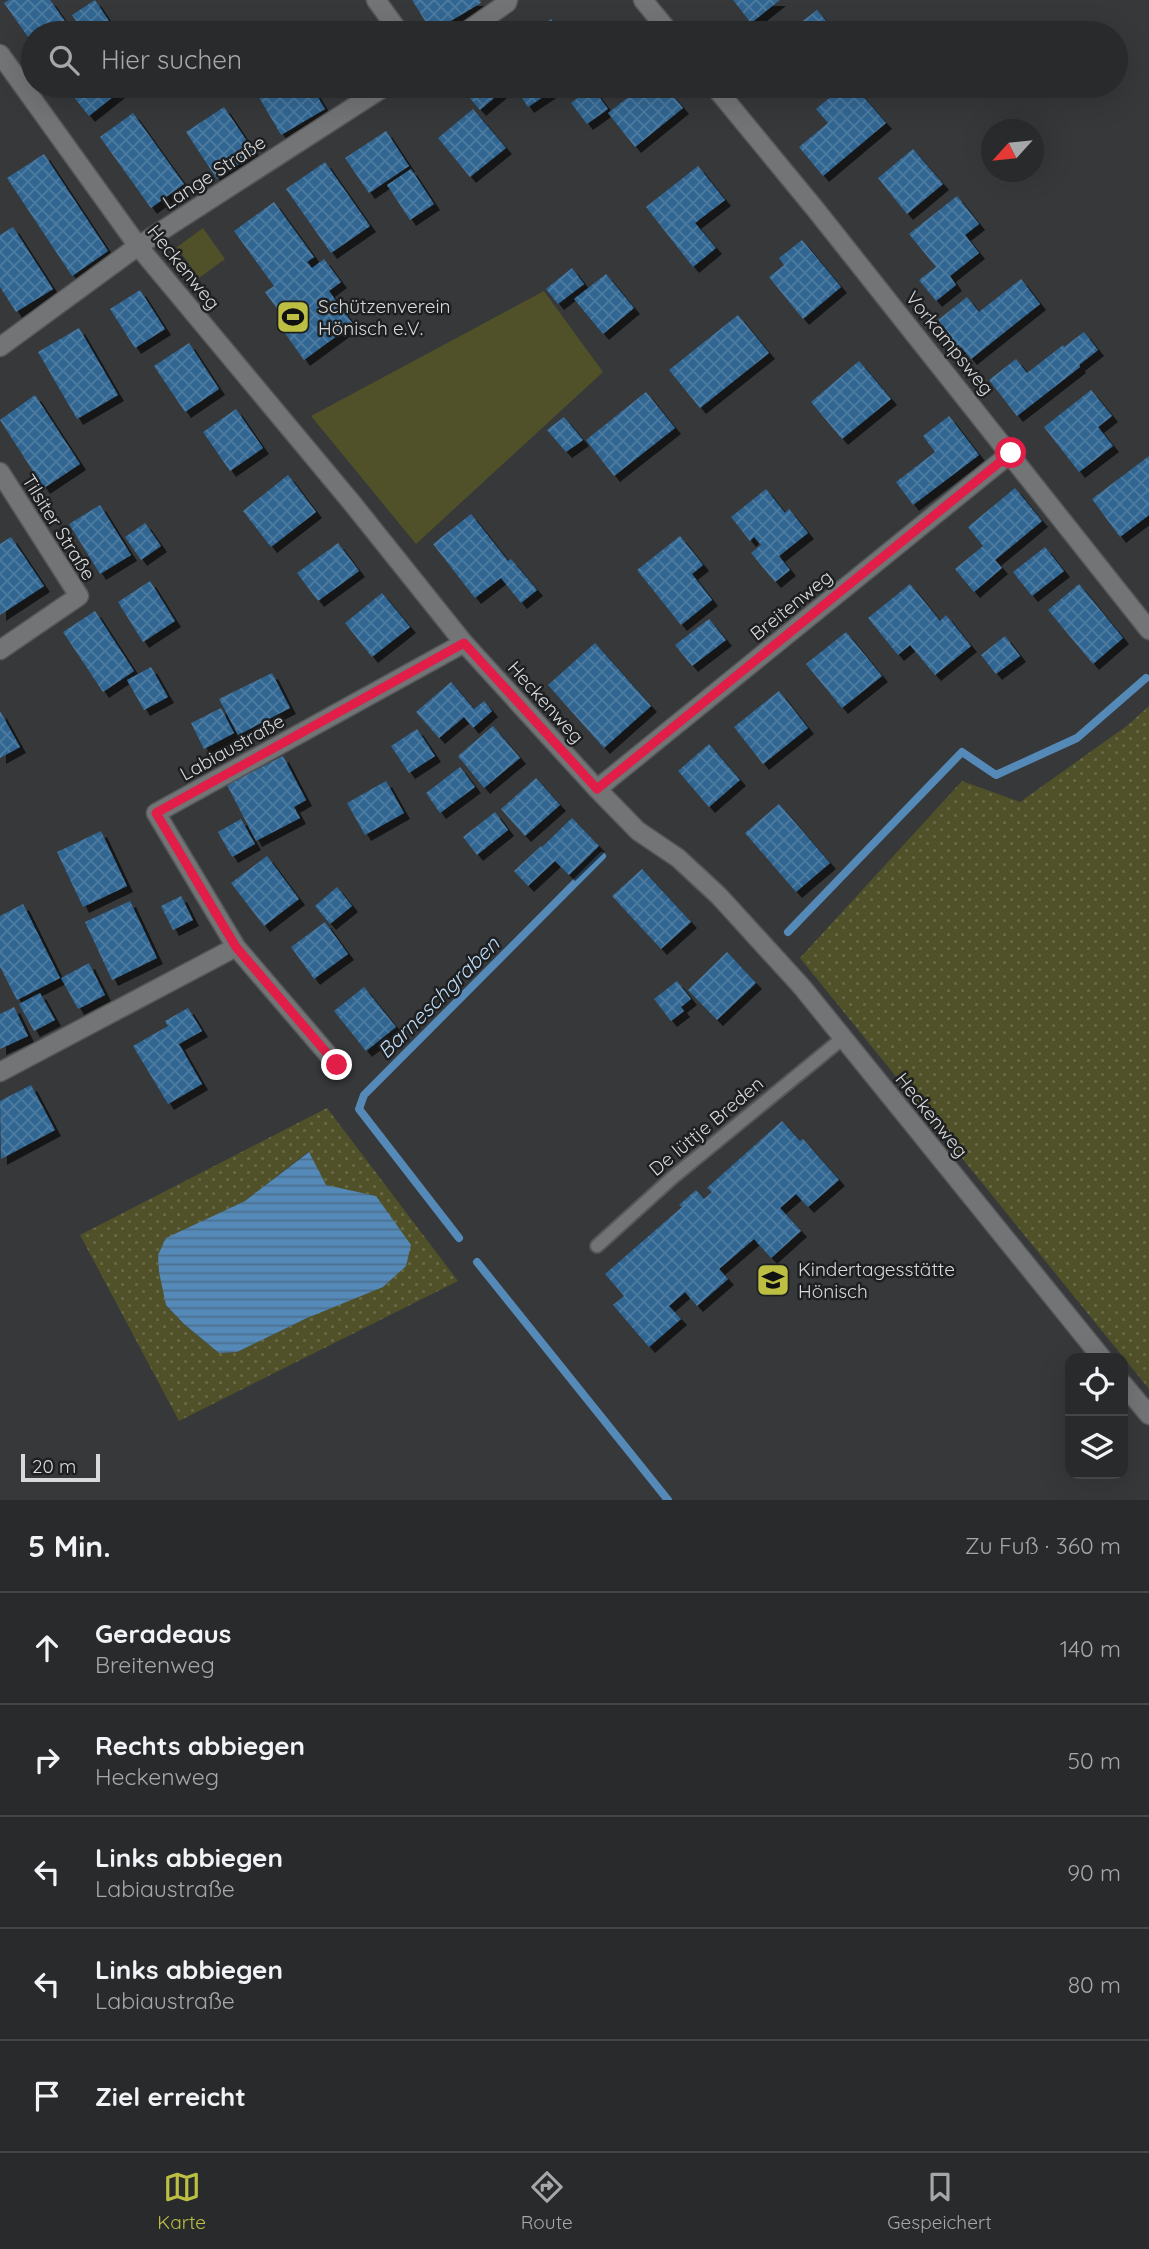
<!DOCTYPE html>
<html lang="de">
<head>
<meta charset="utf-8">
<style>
	body { margin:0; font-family:Quicksand,sans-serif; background:#303234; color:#f1f3f6 }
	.controls { position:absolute; right:21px; bottom:21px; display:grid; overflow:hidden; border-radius:14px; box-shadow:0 7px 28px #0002 }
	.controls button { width:63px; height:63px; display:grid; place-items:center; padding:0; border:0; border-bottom:2px solid #444648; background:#282a2c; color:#f1f3f6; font:35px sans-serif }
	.compass { position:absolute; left:981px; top:119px; width:63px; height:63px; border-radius:50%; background:#282a2c; box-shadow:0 7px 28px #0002; rotate:243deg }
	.scale { position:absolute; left:21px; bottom:18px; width:79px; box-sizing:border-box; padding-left:7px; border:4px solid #d7d9da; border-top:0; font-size:19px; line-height:24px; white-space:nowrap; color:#d7d9da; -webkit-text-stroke:5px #1e1f20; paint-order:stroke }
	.stop { position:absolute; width:21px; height:21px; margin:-16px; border:5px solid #e11d48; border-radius:50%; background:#fff }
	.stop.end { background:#e11d48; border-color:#fff; box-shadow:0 2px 7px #0008 }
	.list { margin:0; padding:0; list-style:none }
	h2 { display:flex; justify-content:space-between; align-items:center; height:91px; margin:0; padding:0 28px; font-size:30px }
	h2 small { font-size:23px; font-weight:400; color:#a5a7a9 }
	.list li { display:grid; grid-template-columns:46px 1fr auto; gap:21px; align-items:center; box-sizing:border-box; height:112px; padding:0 28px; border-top:2px solid #444648 }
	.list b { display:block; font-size:26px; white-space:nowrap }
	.list p { margin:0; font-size:23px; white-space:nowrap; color:#a5a7a9 }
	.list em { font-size:23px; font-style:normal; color:#a5a7a9 }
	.icon { flex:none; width:38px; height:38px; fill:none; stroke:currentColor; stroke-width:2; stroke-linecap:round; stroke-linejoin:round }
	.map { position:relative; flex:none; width:1149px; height:1500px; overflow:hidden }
	.search { position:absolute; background:#282a2c; box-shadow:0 7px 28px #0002; left:21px; right:21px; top:21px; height:77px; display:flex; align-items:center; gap:18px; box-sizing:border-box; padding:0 24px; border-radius:38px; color:#a5a7a9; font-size:26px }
	.sheet { height:651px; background:#282a2c }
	nav { display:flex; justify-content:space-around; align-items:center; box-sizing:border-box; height:98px; border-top:2px solid #444648; background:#282a2c; font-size:19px; color:#a5a7a9 }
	nav a { display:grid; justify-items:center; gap:4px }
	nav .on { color:#bdbf43 }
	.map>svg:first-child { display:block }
	.grass { fill:url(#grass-dots); fill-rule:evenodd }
	.green { fill:#505129 }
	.water { fill:url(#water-rules) }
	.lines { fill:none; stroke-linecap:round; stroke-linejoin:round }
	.stream { stroke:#5489b8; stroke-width:8 }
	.building { fill:url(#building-cross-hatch); filter:url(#shadow) }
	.service-casing { stroke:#565758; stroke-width:16 }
	.minor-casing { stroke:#565758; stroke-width:21 }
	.service { stroke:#727476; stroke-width:12 }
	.minor { stroke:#727476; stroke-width:18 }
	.route { stroke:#e11d48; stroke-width:9 }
	.labels { text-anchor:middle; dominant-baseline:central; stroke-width:5; stroke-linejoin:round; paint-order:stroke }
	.street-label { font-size:19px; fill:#d7d9da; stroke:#1e1f20 }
	.poi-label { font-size:19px; fill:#d7d9da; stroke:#1e1f20; text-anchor:start }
	.water-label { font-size:21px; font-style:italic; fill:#bcd9f4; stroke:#1e1f20 }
</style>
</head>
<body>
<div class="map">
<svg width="1149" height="1500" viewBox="0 0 1149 1500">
	<defs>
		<pattern id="grass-dots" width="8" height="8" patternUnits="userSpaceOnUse" patternTransform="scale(1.75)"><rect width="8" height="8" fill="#505129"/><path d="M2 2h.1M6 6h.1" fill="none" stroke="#686947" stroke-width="1.8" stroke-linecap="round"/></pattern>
		<pattern id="water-rules" width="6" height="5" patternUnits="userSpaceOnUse" patternTransform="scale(1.75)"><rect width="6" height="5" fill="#5489b8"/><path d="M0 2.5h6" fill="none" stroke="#4d708e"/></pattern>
		<pattern id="building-cross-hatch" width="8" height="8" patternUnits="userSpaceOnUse" patternTransform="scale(1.75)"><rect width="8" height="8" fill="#316692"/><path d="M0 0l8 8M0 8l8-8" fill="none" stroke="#4e7ba1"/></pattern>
		<filter id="shadow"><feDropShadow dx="6" dy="6" stdDeviation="0" flood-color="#0009"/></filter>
	</defs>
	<rect width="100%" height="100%" fill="#36383a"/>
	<!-- grass -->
	<path class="grass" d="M1149 706V1389L800 958 962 781 1020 802 1128 725Z
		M327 1108 458 1281 179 1421 80 1235ZM308 1152 326 1186 376 1196 307 1318 236 1352 219 1353 184 1324 166 1305 167 1238 245 1201Z"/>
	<!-- green -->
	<path class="green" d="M203 228 225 259 199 278 177 247Z
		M544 291 603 372 416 544 311 416Z"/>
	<!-- water -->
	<path class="water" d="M309 1152 326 1185 376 1196 411 1245 406 1266 383 1287 307 1318 237 1352 219 1353 184 1324 166 1305 159 1272 158 1255 166 1238 245 1201Z"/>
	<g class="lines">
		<!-- stream -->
		<path class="stream" d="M788 932 962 752 996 775 1077 738 1146 678
			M459 1238 359 1109 364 1095 602 856
			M477 1262 668 1500"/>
	</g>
	<!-- building -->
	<path class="building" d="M9 0H50L72 31 69 33H33V44L4 3Z
		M95 0 117 33H84L72 15Z
		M412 0H480L481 3 432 32Z
		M733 0H780L751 23Z
		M817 10 836 33H787Z
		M551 19 561 33H529Z
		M65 86H122L124 88 89 116Z
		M255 86H311L325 109 281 135 253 87Z
		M466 86H495L501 92 480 110 462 89Z
		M514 86H553L555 89 528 107Z
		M643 86H665L683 108 635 147 608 113Z
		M844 86H854L886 123 823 176 799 147 828 123 816 109Z
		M592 87 608 109 587 124 571 103Z
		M224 107 255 153 217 179 186 132Z
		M473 109 506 148 470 177 438 138Z
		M133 113 184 184 151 208 100 137Z
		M386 131 409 166 369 193 345 158Z
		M913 149 943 184 907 214 878 178Z
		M44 154 108 251 72 276 7 178Z
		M325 162 370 226 331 253 286 189Z
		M698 166 725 200 695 223 716 248 693 267 646 207Z
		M411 169 434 204 410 220 387 185Z
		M957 196 979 224 965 235 979 253 950 276 956 285 936 301 919 280 936 267 909 234Z
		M274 202 314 257 307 262 312 268 324 259 341 282 329 291 353 324 304 360 279 325 285 320 265 292 274 286 234 231Z
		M13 227 53 289 16 312 0 287V235Z
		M802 240 841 287 803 319 769 277 784 265 779 258Z
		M572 268 584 284 558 304 546 289Z
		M606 274 634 308 603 334 574 299Z
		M1021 279 1040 304 971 359 961 347 957 350 945 335 948 332 938 320 967 297 979 312Z
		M140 290 165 329 135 348 110 309Z
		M738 315 769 353 700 408 669 370Z
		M79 328 118 395 77 419 38 352Z
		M1084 332 1098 350 1079 365 1080 367 1017 416 989 380 1016 359 1027 373 1063 345 1064 347Z
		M189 343 219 389 185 412 154 366Z
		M859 361 891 399 842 439 811 402Z
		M1091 390 1112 416 1098 427 1113 446 1079 472 1044 427Z
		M646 392 675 428 614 476 586 440Z
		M35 395 80 464 44 488 0 420Z
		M236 409 263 448 230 471 203 432Z
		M949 416 979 455 913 505 896 482 935 452 923 436Z
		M564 417 583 440 566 452 547 430Z
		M1149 456V515L1120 537 1092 499Z
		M288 475 316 512 271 547 243 511Z
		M1015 488 1042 521 995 560 1002 568 974 592 955 569 983 546 968 527Z
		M766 489 785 513 789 509 808 533 779 556 790 570 775 582 751 553 761 545 754 537 750 541 731 517Z
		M100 505 131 555 100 574 69 524Z
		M471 514 508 561 511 559 537 590 521 603 501 578 475 598 433 544Z
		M145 523 161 546 141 560 125 537Z
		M680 536 703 565 692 574 712 600 681 625 637 570Z
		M11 537 44 586 0 615V544Z
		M338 543 359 571 318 601 297 573Z
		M1045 547 1064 571 1032 596 1013 572Z
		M150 581 175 621 143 642 118 602Z
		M910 584 940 621 946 615 971 646 935 675 910 645 898 655 868 618Z
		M1079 584 1123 638 1093 664 1048 610Z
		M382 593 410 627 372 657 345 623Z
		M95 611 134 671 103 692 63 632Z
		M709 619 726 640 692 666 675 645Z
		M846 632 882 676 842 708 806 664Z
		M1005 636 1020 656 996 674 981 655Z
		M595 643 651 706 604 748 548 685Z
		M151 667 168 697 144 710 127 680Z
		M272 673 290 708 238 735 219 699Z
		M451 682 474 709 484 701 492 711 473 728 464 717 439 738 416 712Z
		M779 691 808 728 763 764 734 727Z
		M221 708 234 733 204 749 191 723Z
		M0 711 20 747 0 758Z
		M493 726 520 758 484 788 458 756Z
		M417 729 435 756 409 773 391 746Z
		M709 744 740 780 709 807 678 771Z
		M283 756 306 800 294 807 300 818 256 841 227 785Z
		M460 767 475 787 440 813 426 793Z
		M536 778 560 805 525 836 501 809Z
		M386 781 404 813 365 835 347 803Z
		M779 804 830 863 796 892 745 833Z
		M495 812 508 830 477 855 463 837Z
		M572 818 599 846 569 875 555 861 528 886 514 871 541 846 542 847Z
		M241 819 255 844 232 857 218 832Z
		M101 831 127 886 83 907 57 852Z
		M267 856 299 899 264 926 231 883Z
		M642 869 691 922 661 949 612 896Z
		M337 887 352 906 330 924 315 906Z
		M181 896 193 920 173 930 161 906Z
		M130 901 157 958 112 980 85 922Z
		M23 904 60 978 17 1000 0 967V916Z
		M325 922 348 954 314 979 291 947Z
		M727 952 756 983 717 1020 688 990Z
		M89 963 105 995 78 1009 61 978Z
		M677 981 691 999 681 1007 684 1011 671 1021 654 999Z
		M364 987 396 1027 366 1051 334 1011Z
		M40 993 55 1020 34 1031 19 1004Z
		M14 1007 28 1036 0 1049V1014Z
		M188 1008 202 1031 179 1044 202 1084 168 1104 133 1046 168 1026 165 1021Z
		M31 1085 55 1130 1 1159 0 1101Z
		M782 1121 800 1141 803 1139 839 1180 808 1207 796 1194 780 1208 801 1231 771 1258 754 1239 719 1269 728 1279 697 1306 685 1292 669 1306 681 1319 649 1347 613 1305 624 1296 605 1274 682 1207 679 1205 696 1190 704 1199 712 1192 707 1188Z"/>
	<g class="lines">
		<defs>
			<path id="service" d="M597 1246 672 1178 843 1038"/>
			<path id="minor" d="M376 0 400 33
				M643 0 670 33
				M464 33 507 3 508 0
				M0 54 138 246 352 503 464 643 597 789 638 831 678 858 719 896 802 987 1102 1358
				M714 86 816 210 1149 630
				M0 347 138 246 386 86
				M0 472 79 596 0 650
				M597 789 1011 453
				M337 1065 236 947 156 813 464 643
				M0 1072 236 947
				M1123 1384 1149 1415"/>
		</defs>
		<!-- service casing -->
		<use href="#service" class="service-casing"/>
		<!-- minor casing -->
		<use href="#minor" class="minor-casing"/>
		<!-- service -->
		<use href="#service" class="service"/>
		<!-- minor -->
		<use href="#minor" class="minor"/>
	</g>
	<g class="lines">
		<!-- route -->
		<path class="route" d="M337 1065 236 947 156 813 464 643 597 789 1011 453"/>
	</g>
	<!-- icons -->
	<defs>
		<symbol id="stadium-square" viewBox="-11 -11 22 22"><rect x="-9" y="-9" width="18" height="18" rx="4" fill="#bdbf43" stroke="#1e1f20"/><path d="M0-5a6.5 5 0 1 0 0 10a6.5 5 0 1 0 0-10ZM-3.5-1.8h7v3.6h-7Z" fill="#111"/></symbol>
		<symbol id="school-square" viewBox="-11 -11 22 22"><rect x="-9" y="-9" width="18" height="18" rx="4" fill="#bdbf43" stroke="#1e1f20"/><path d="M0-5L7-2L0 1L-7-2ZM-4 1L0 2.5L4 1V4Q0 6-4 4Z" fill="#111"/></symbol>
	</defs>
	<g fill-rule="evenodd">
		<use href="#stadium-square" x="274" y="298" width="38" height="38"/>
		<use href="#school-square" x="754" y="1261" width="38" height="38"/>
	</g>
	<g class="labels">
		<!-- street labels -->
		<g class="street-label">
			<text transform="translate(214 172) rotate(-33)">Lange Straße</text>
			<text transform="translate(184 267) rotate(51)">Heckenweg</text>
			<text transform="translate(950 343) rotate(51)">Vorkampsweg</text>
			<text transform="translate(59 527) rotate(58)">Tilsiter Straße</text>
			<text transform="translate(791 605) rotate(-39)">Breitenweg</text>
			<text transform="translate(546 702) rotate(48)">Heckenweg</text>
			<text transform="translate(232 747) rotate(-29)">Labiaustraße</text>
			<text transform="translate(932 1115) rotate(51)">Heckenweg</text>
			<text transform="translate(706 1126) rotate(-40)">De lüttje Breden</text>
		</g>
		<!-- poi labels -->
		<g class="poi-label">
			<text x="318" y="306">Schützenverein<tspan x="318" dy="22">Hönisch e.V.</tspan></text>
			<text x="798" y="1269">Kindertagesstätte<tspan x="798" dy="22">Hönisch</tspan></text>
		</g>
		<!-- water labels -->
		<g class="water-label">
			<text transform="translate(438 997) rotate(-45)">Barneschgraben</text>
		</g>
	</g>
</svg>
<div class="controls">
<button><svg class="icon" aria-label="locate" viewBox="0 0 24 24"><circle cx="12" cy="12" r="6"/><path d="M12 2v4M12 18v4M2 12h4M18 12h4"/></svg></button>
<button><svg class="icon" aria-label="layers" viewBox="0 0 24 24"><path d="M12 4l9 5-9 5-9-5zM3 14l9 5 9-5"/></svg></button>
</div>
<svg class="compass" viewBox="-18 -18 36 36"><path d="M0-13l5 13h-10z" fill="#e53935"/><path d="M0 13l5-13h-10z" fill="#a5a7a9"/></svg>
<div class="scale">20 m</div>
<div class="stop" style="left:1011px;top:453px"></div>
<div class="stop end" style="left:337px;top:1065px"></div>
<div class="search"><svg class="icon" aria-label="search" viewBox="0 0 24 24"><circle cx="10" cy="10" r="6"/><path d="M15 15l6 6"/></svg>Hier suchen</div>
</div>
<section class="sheet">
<h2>5 Min.<small>Zu Fuß · 360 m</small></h2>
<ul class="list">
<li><svg class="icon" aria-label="ahead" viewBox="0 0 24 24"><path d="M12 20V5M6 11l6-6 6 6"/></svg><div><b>Geradeaus</b><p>Breitenweg</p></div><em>140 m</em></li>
<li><svg class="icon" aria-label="right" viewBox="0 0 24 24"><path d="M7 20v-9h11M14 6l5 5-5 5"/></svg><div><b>Rechts abbiegen</b><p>Heckenweg</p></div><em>50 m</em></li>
<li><svg class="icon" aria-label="left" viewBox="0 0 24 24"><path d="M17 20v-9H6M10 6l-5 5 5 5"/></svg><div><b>Links abbiegen</b><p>Labiaustraße</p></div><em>90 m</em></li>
<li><svg class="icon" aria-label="left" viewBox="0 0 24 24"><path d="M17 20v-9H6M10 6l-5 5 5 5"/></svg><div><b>Links abbiegen</b><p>Labiaustraße</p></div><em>80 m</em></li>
<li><svg class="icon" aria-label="arrive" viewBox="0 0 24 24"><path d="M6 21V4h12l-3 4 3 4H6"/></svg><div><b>Ziel erreicht</b></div></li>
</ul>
</section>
<nav>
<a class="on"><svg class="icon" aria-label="map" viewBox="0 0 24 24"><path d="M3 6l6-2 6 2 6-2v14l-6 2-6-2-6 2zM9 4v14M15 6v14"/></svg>Karte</a>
<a><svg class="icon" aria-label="directions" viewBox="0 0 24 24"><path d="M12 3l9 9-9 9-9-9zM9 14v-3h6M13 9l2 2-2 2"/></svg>Route</a>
<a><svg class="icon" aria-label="saved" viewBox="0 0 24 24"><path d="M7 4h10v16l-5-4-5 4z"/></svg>Gespeichert</a>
</nav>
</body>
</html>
